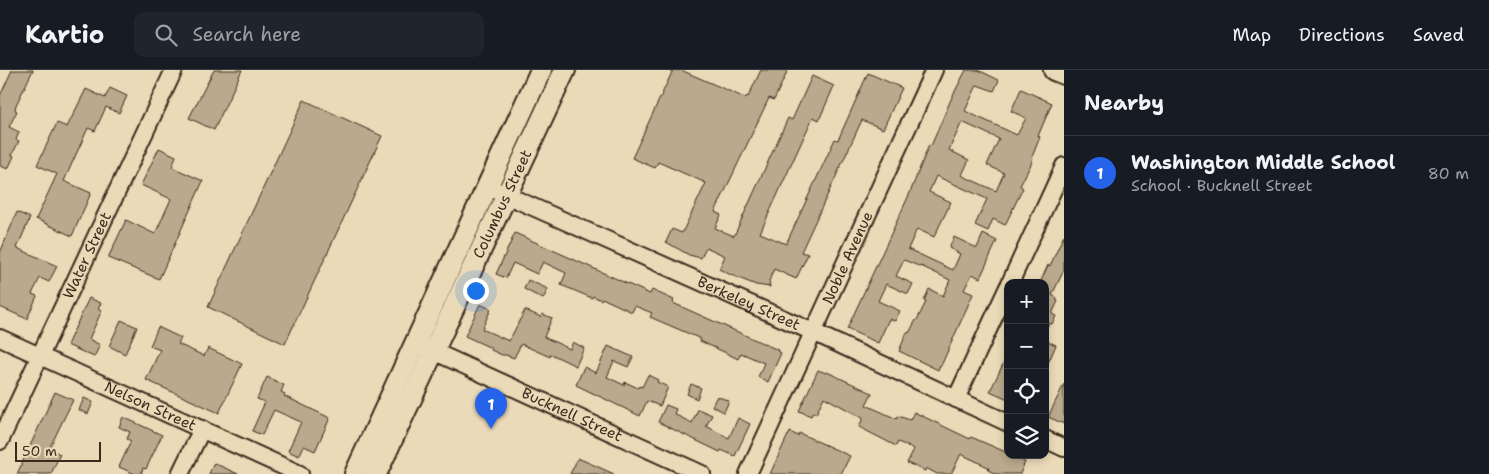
<!DOCTYPE html>
<html lang="en">
<head>
<meta charset="utf-8">
<style>
	body { margin:0; font-family:"Shantell Sans",sans-serif; background:#20242c; color:#f1f3f6 }
	.controls { position:absolute; right:15px; bottom:15px; display:grid; overflow:hidden; border-radius:10px; box-shadow:0 2px 8px #0003 }
	.controls button { width:45px; height:45px; display:grid; place-items:center; padding:0; border:0; border-bottom:1px solid #363941; background:#171b24; color:#f1f3f6; font:25px sans-serif }
	.scale { position:absolute; left:15px; bottom:12px; width:86px; box-sizing:border-box; padding-left:5px; border:2px solid #3b2a1e; border-top:0; font-size:14px; line-height:18px; white-space:nowrap; color:#3b2a1e; -webkit-text-stroke:4px #ebdab7; paint-order:stroke }
	.you { position:absolute; left:475px; top:220px; width:18px; height:18px; margin:-12px; border:4px solid #fff; border-radius:50%; background:#1a73e8; box-shadow:0 0 0 8px #1a73e833 }
	.badge { display:grid; place-items:center; width:32px; height:32px; border-radius:50%; background:#2563eb; color:#fff; font-size:16px; font-weight:700 }
	.pin { position:absolute; translate:-50% -41px; filter:drop-shadow(0 1px 2px #0008) }
	.pin::after { content:''; position:absolute; top:26px; width:18px; height:15px; background:inherit; clip-path:polygon(0 0,100% 0,50% 100%) }
	.list { margin:0; padding:0; list-style:none }
	h2 { display:flex; justify-content:space-between; align-items:center; height:65px; margin:0; padding:0 20px; font-size:21px }
	h2 small { font-size:16px; font-weight:400; color:#9ea1a6 }
	.list li { display:grid; grid-template-columns:32px 1fr auto; gap:15px; align-items:center; box-sizing:border-box; height:75px; padding:0 20px; border-top:1px solid #363941 }
	.list b { display:block; font-size:19px; white-space:nowrap }
	.list p { margin:0; font-size:16px; white-space:nowrap; color:#9ea1a6 }
	.list em { font-size:16px; font-style:normal; color:#9ea1a6 }
	.icon { flex:none; width:28px; height:28px; fill:none; stroke:currentColor; stroke-width:2; stroke-linecap:round; stroke-linejoin:round }
	.map { position:relative; flex:none; width:1064px; height:404px; overflow:hidden }
	header { display:flex; align-items:center; gap:30px; box-sizing:border-box; height:70px; padding:0 25px; background:#171b24; border-bottom:1px solid #363941 }
	header strong { font-size:24px }
	nav { display:flex; gap:28px; margin-inline-start:auto; font-size:18px }
	.search { width:350px; height:45px; background:#20242c; display:flex; align-items:center; gap:12px; box-sizing:border-box; padding:0 18px; border-radius:10px; color:#9ea1a6; font-size:19px }
	main { display:flex }
	aside { flex:1; background:#171b24 }
	.map>svg:first-child { display:block }
	.building { fill:#baa98c; stroke:#3b2a1e; fill-rule:evenodd }
	.lines { fill:none; stroke-linecap:round; stroke-linejoin:round }
	.minor-casing { stroke:#3b2a1e; stroke-width:20 }
	.major-casing { stroke:#3b2a1e; stroke-width:24 }
	.minor { stroke:#ebdab7; stroke-width:16 }
	.major { stroke:#ebdab7; stroke-width:20 }
	.labels { text-anchor:middle; dominant-baseline:central; stroke-width:4; stroke-linejoin:round; paint-order:stroke }
	.street-label { font-size:15px; fill:#3b2a1e; stroke:#ebdab7 }
</style>
</head>
<body>
<header>
<strong>Kartio</strong>
<div class="search"><svg class="icon" aria-label="search" viewBox="0 0 24 24"><circle cx="10" cy="10" r="6"/><path d="M15 15l6 6"/></svg>Search here</div>
<nav><a>Map</a><a>Directions</a><a>Saved</a></nav>
</header>
<main>
<div class="map">
<svg width="1064" height="404" viewBox="0 0 1064 404">
	<rect width="100%" height="100%" fill="#ebdab7"/>
	<filter id="ink" filterUnits="userSpaceOnUse"><feTurbulence type="fractalNoise" baseFrequency=".02" numOctaves="2"/><feDisplacementMap in="SourceGraphic" scale="10" xChannelSelector="R" yChannelSelector="G"/><feConvolveMatrix kernelMatrix="1 2 1 2 8 2 1 2 1" color-interpolation-filters="sRGB"/></filter>
	<g filter="url(#ink)">
		<!-- building -->
		<path class="building" d="M12 0H33L16 35 15 40 17 41 9 57 19 62 16 70 19 71 12 85 14 86 8 99 0 96V26Z
			M214 0H242L214 60 189 48Z
			M673 0H681L745 28 747 26 748 27 761 0H788L774 30 769 28 715 142 721 145 715 158 734 166 788 48 792 50 812 6 834 16 819 50 813 47 760 163 786 174 835 69 838 70 868 3 902 18 883 59 862 50 801 182 808 184 796 209 774 199 769 211 770 217 756 215 731 205 719 199 725 186 706 177 701 188 689 185 666 172 672 159 682 163 706 113 658 92 655 98 632 88Z
			M966 0H978L999 10 994 21 977 15 965 41 1017 65 1026 48 1011 41 1021 19 1052 33 1038 66 1040 67 1032 87H1033L1031 94 1020 116 1023 118 1005 155 993 149 988 161 975 155 987 129 936 106 929 122 951 132 934 167 917 159 908 179 953 200 960 184 949 178 954 167 977 178 983 164 997 171 980 208 972 204 964 220 973 224 941 296 940 295 938 300 899 281 907 262 909 263 916 250H917L926 232 924 231 929 219 943 226 950 210 921 196V197L904 190 896 206 913 214 908 224 886 214 878 231 900 241 895 251 889 249 878 273 847 259 909 125 929 75 931 76 952 27ZM962 52 999 69 987 95 1004 103 996 121 963 106 962 105 969 90 949 80Z
			M110 18 127 26 119 43 106 37 95 61 88 58 64 111 91 123 72 166 36 149 57 104 37 95 57 53 67 57 86 19 105 28Z
			M304 30 382 66 285 274 208 237Z
			M159 78 176 86 172 97 203 111 159 209 108 188 126 150 155 164 171 129 141 115Z
			M17 142 30 148 17 178 57 196 49 212 40 208 32 224 37 226 27 249 0 237V183Z
			M515 163 650 224 652 220 674 230 673 233 778 280 777 281 781 283 768 312 758 307 764 293 741 283 738 289 724 282 700 271 701 269 650 247 652 243 635 236 632 242 602 228 601 230 593 226 592 228 561 215 566 203 543 192 537 204 513 193 506 208 496 204Z
			M1064 165V200L1052 225 1057 228 1056 230 1058 231 1052 244 1056 246 1052 254 1049 253 1045 261V213H1040L1048 195 1050 196Z
			M528 210 548 219 543 229 524 219Z
			M89 228 101 233 98 238 102 240 89 269 100 275 94 287 67 275Z
			M480 234 491 239 482 259 509 271 525 240 541 247 542 244 552 248 544 267 570 279 573 272 584 278 576 296 551 284 550 287 521 274 514 288 506 285H502L491 280V278L465 266Z
			M121 250 137 257 125 284 109 276Z
			M158 257 181 268 178 274 204 286 208 278 242 294 219 343 146 310 160 280 150 276Z
			M1045 270 1056 275 1045 300Z
			M608 276 633 287 628 297 614 291 607 307 624 315 625 312 638 318 639 316 642 317 648 305 658 310 657 312 668 317 660 336 647 331 640 346 576 315 584 297 596 303Z
			M1008 284V329L990 321Z
			M818 300 826 303 827 302 872 323 866 335 897 349 898 346 910 350 914 342 970 369 971 367 1008 383V385L1025 392 1020 404H996L988 400 990 398 961 384 951 404H937L926 398 925 401 921 399 907 393 914 379 898 372 896 376 859 357 863 348 824 327 816 344 813 342 811 346 799 341Z
			M267 307 284 315 281 322 285 324 284 326 330 348 315 381 304 376 299 386 288 381 301 352 274 340 262 365 252 361 265 332 257 329Z
			M691 314 701 318 697 329 687 324Z
			M1064 314V354L1048 347Z
			M55 322 73 330 49 379 60 384 51 404H17Z
			M717 326 729 331 724 342 712 336Z
			M84 328 93 332 88 344 79 340Z
			M666 335 676 339 674 344 692 353 698 339 712 345 706 356 729 368 738 348 750 354 735 386 721 380 720 382 658 352Z
			M123 347 162 365 146 399 143 398 141 404H135L119 397 131 371 127 369 130 362 119 357Z
			M790 362 798 366 799 363 850 386 841 404H770L788 365H789Z
			M578 388 614 404H570Z
			M214 393 238 404H209Z"/>
		<g class="lines">
			<defs>
				<g id="minor">
					<path id="s1" d="M495 120 813 262 1008 353"/>
					<path d="M1010 213 1064 96"/>
					<path id="s2" d="M0 268 300 404"/>
					<path id="s3" d="M422 276 702 404"/>
					<path d="M956 329 1008 217"/>
					<path d="M1045 369 1064 378"/>
					<path id="s4" d="M0 371 174 0"/>
					<path d="M180 404 202 359"/>
					<path id="s5" d="M748 404 934 0"/>
				</g>
				<g id="major">
					<path d="M1054 0 1064 4"/>
					<path d="M355 404 541 0"/>
					<path id="s6" d="M376 404 565 0"/>
				</g>
			</defs>
			<!-- minor casing -->
			<use href="#minor" class="minor-casing"/>
			<!-- major casing -->
			<use href="#major" class="major-casing"/>
			<!-- minor -->
			<use href="#minor" class="minor"/>
			<!-- major -->
			<use href="#major" class="major"/>
		</g>
	</g>
	<g class="labels">
		<!-- street labels -->
		<g class="street-label">
			<text stroke="none"><textPath href="#s6" startOffset="298">Columbus Street</textPath></text>
			<text stroke="none"><textPath href="#s4" startOffset="205">Water Street</textPath></text>
			<text stroke="none"><textPath href="#s5" startOffset="238">Noble Avenue</textPath></text>
			<text stroke="none"><textPath href="#s1" startOffset="278">Berkeley Street</textPath></text>
			<text stroke="none"><textPath href="#s2" startOffset="165">Nelson Street</textPath></text>
			<text stroke="none"><textPath href="#s3" startOffset="165">Bucknell Street</textPath></text>
		</g>
	</g>
</svg>
<div class="controls">
<button>+</button>
<button>−</button>
<button><svg class="icon" aria-label="locate" viewBox="0 0 24 24"><circle cx="12" cy="12" r="6"/><path d="M12 2v4M12 18v4M2 12h4M18 12h4"/></svg></button>
<button><svg class="icon" aria-label="layers" viewBox="0 0 24 24"><path d="M12 4l9 5-9 5-9-5zM3 14l9 5 9-5"/></svg></button>
</div>
<div class="scale">50 m</div>
<div class="you"></div>
<div class="pin badge" style="left:491px;top:359px">1</div>
</div>
<aside>
<h2>Nearby<small></small></h2>
<ul class="list">
<li><span class="badge">1</span><div><b>Washington Middle School</b><p>School · Bucknell Street</p></div><em>80 m</em></li>
</ul>
</aside>
</main>
</body>
</html>
